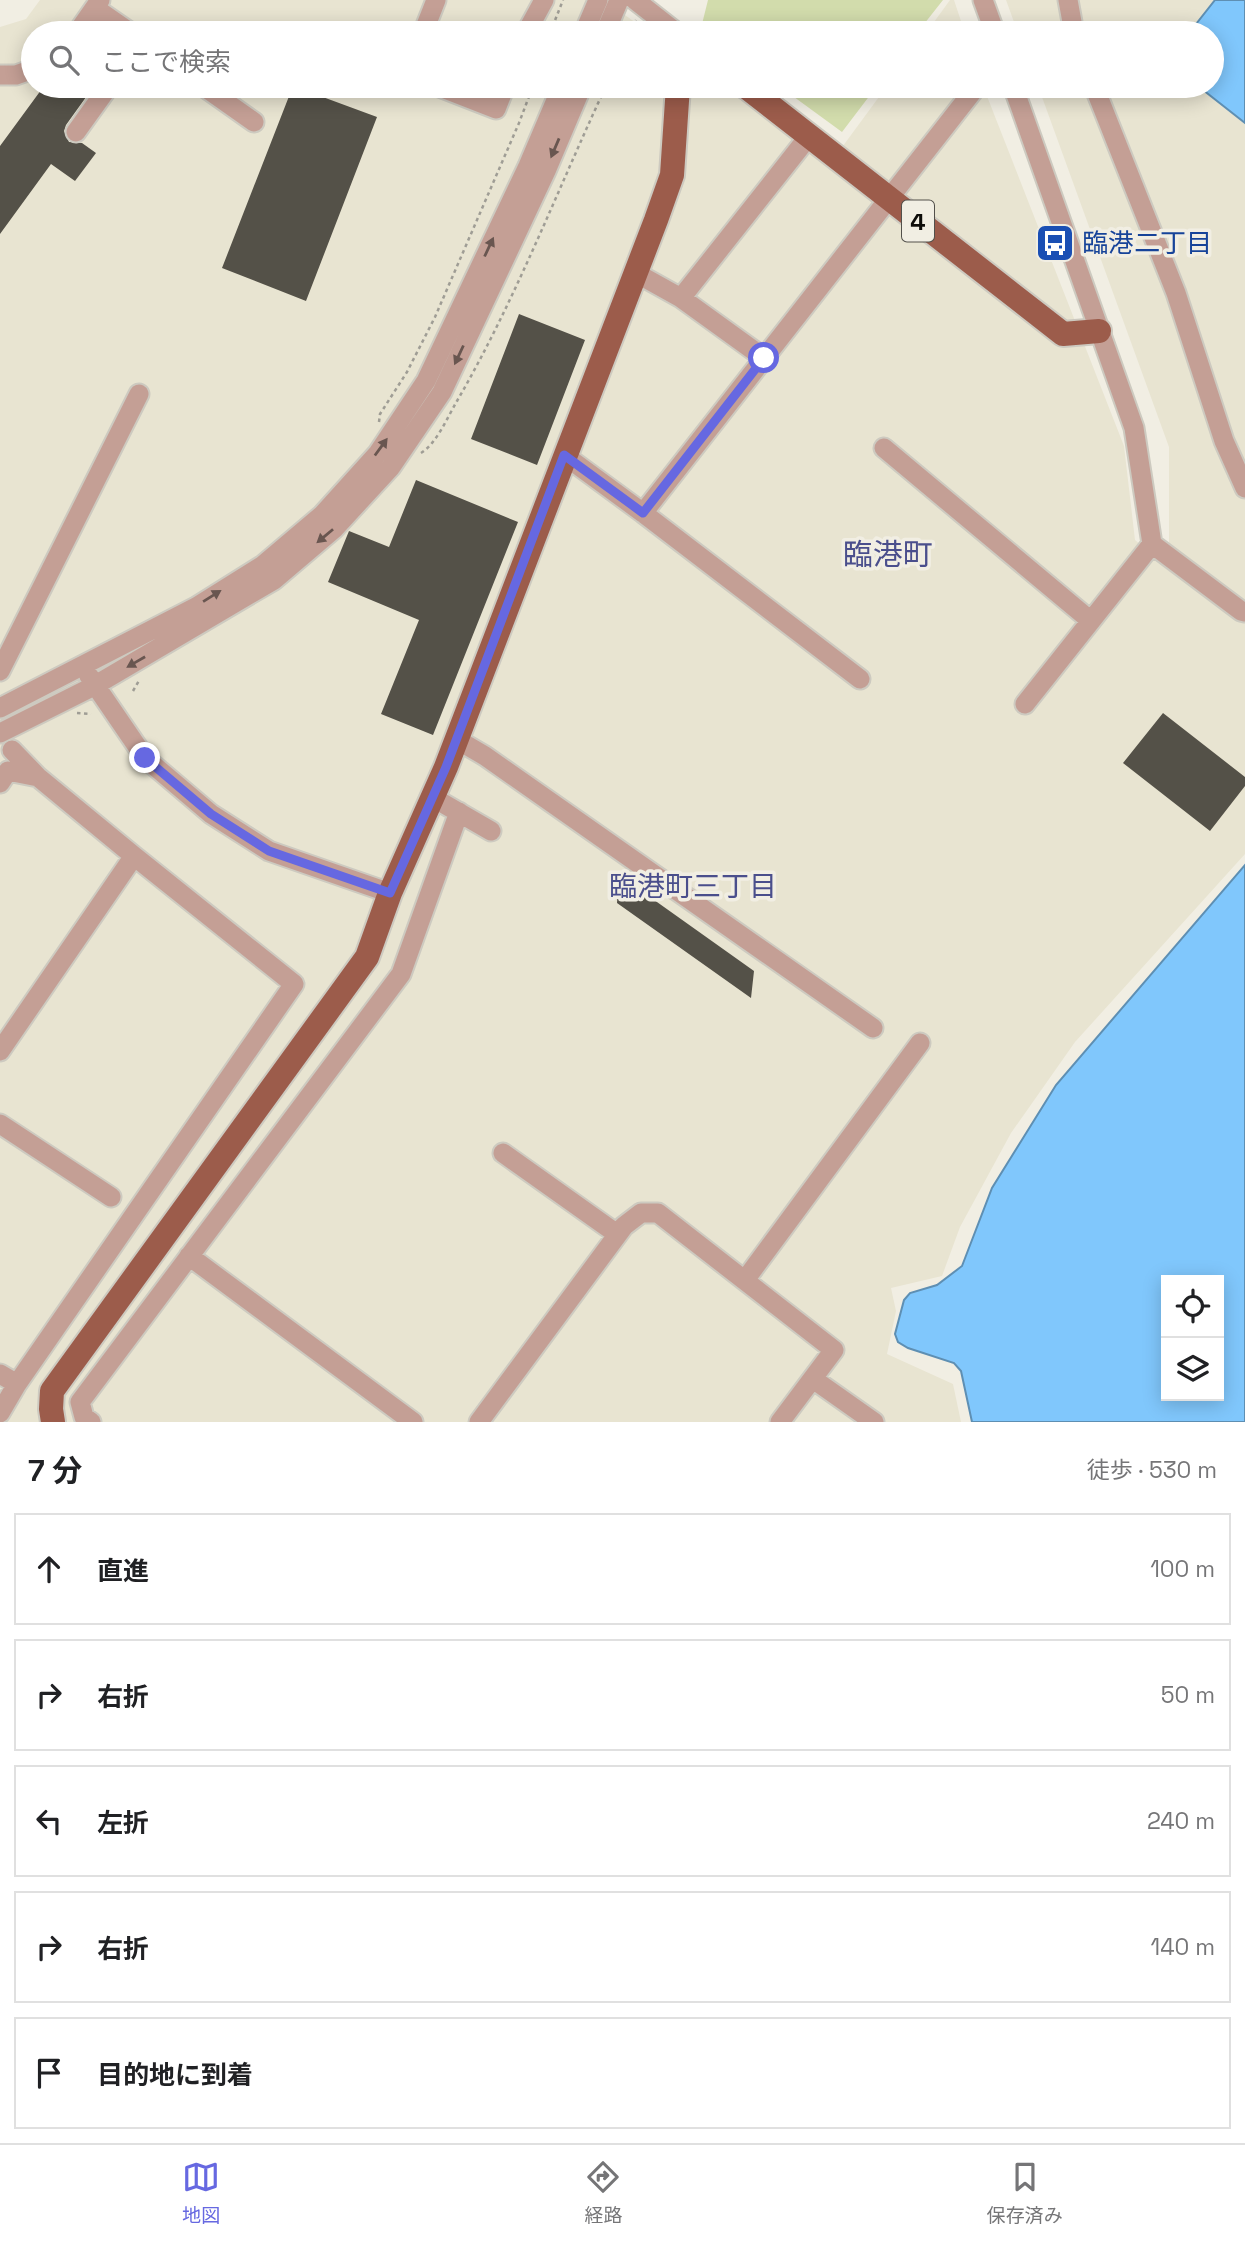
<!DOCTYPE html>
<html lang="ja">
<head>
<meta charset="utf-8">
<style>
	body { margin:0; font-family:"Space Grotesk","Noto Sans JP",sans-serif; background:#f2f2f2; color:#202124 }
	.controls { position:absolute; right:21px; bottom:21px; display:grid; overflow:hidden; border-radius:0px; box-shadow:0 4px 18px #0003 }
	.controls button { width:63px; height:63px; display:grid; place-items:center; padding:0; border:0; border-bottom:2px solid #e0e0e0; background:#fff; color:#202124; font:35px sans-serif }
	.stop { position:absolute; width:21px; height:21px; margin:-16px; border:5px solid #6668e1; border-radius:50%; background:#fff }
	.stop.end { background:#6668e1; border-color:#fff; box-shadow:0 2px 7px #0008 }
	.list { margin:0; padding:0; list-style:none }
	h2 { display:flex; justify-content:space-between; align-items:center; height:91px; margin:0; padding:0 28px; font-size:30px }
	h2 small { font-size:23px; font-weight:400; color:#757577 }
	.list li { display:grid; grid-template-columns:46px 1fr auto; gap:21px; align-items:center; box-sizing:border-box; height:112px; margin:0 14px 14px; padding:0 14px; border:2px solid #e0e0e0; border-radius:0px }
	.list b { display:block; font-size:26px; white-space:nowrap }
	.list em { font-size:23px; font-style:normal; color:#757577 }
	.icon { flex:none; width:38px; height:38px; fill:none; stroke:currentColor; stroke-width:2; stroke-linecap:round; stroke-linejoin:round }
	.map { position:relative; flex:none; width:1245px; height:1422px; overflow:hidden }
	.search { position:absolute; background:#fff; box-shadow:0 4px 18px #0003; left:21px; right:21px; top:21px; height:77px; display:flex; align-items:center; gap:18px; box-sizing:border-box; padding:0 24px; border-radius:38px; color:#757577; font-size:26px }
	.sheet { height:721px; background:#fff }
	nav { display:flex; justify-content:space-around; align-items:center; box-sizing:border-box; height:98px; border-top:2px solid #e0e0e0; background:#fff; font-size:19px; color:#757577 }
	nav a { display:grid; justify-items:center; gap:4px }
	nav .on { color:#6668e1 }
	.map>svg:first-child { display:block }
	.built { fill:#e8e4d1 }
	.green { fill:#d2dcac }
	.water { fill:#80c7fc; stroke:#5e8fb3; stroke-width:2; fill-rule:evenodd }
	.building { fill:#545148 }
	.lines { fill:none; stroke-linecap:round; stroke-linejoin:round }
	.minor-casing { stroke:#cdcac0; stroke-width:23 }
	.major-casing { stroke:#cdcac0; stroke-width:28 }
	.path { stroke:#9f9d95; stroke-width:2.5; stroke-dasharray:3.5 3.5; stroke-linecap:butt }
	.minor { stroke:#c49f95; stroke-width:19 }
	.major { stroke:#9c5c4b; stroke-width:24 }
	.oneway { fill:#695650 }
	.route { stroke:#6668e1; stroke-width:9 }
	.labels { text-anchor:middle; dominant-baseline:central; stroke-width:7; stroke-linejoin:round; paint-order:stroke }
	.shield { fill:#f1eee3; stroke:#52504b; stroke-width:2 }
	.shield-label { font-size:24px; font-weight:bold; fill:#0e0d0a }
	.transit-label { font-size:26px; fill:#164399; stroke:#f1eee3; text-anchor:start }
	.neighbourhood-label { font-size:28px; fill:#4a4e8c; stroke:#f1eee3 }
	.quarter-label { font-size:30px; fill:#4a4e8c; stroke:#f1eee3 }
</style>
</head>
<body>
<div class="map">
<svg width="1245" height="1422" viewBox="0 0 1245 1422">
	<rect width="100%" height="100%" fill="#f1eee3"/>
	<!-- built -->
	<path class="built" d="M40 0H604L650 33H33V86H721L829 165 887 86H983L1124 446 1135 540 1169 569V447L1038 86H1198L1245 123V854L1075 1042 1011 1133 960 1227 942 1276 891 1288 896 1311 887 1354 953 1384 961 1422H0V27L26 19Z
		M950 0H954L965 33H926Z
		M1006 0H1216L1190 33H1018Z"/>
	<!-- green -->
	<path class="green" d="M708 0H943L917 33H707L701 28Z
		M779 86H877L842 132Z"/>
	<!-- water -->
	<path class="water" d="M1215 0H1245V123L1198 86H1212V33H1189Z
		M1245 865V1422H972L961 1371 954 1363 908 1348 898 1342 895 1334 904 1300 910 1293 937 1285 962 1266 992 1188 1056 1085ZM1166 1280H1219V1396H1166Z"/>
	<!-- building -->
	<path class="building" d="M44 86H94L66 125 64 131 69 142 82 143 96 153 75 181 51 164 0 234V146Z
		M293 86 377 117 306 301 222 268Z
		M519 314 585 340 537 465 471 439Z
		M416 480 518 522 433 735 381 714 419 620 328 582 349 531 389 547Z
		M1163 713 1245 777V786L1210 831 1123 763Z
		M619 875 754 971 751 998 617 903Z"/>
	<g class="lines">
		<defs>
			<path id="minor" d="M635 0 677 33
				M983 0 995 33
				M1068 0 1074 33
				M95 8 131 33
				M77 33 100 0
				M423 33 436 0
				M526 33 544 0
				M584 33 598 0
				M605 33 619 0
				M0 75H16L33 69
				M203 86 254 122
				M437 86 496 109 505 86
				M1013 86 1134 428 1152 544 1025 704
				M1094 86 1176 293 1224 441 1245 488
				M76 132 109 86
				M636 273 681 298 764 358
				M681 298 809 136
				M884 448 1091 621
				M564 455 643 513
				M1152 544 1241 611 1245 612
				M0 671 139 394
				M89 676 145 758 211 814 269 851 390 893
				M860 679 643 513 977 86
				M0 708 196 607 263 565 322 515 378 453 426 381 528 166 562 86
				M0 733 94 686 274 580 334 529 391 467 442 392 546 171 582 86
				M456 739 485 756 873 1028
				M0 783 8 771 38 777
				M432 797 491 831
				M0 1051 134 856
				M0 1124 111 1197
				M503 1153 617 1234
				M189 1256 413 1422
				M745 1280 920 1043
				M0 1374 17 1384
				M813 1379 874 1422
				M0 1413 17 1384 294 984 134 856 38 777 12 750
				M91 1422 84 1417 80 1402 401 974 459 812
				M479 1422 624 1226 641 1213H658L834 1350 780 1422"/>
			<path id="major" d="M745 86 1063 334 1099 331
				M53 1422 51 1409 52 1391 367 957 390 893 446 767 656 220 672 175 678 86"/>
		</defs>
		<!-- minor casing -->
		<use href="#minor" class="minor-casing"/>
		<!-- major casing -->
		<use href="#major" class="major-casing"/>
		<!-- path -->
		<path class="path" d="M550 33 563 0
			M630 33 636 20
			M379 422 380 414 407 372 435 317 519 123 533 86
			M421 453C437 443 447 418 457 401 515 301 557 191 606 86
			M133 691 140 679
			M77 713 91 714"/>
		<!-- minor -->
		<use href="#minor" class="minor"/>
		<!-- major -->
		<use href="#major" class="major"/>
	</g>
	<!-- one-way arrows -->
	<defs><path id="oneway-solid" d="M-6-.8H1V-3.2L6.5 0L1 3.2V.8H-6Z" transform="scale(1.75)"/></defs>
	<g class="oneway">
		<use href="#oneway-solid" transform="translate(555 148) rotate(113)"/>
		<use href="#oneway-solid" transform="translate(489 247) rotate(-65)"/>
		<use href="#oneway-solid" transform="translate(459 355) rotate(115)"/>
		<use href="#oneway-solid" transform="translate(381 447) rotate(-54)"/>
		<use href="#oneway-solid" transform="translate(325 536) rotate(140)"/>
		<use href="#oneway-solid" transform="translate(212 596) rotate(-32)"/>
		<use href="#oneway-solid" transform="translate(136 662) rotate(150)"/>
	</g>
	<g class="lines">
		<!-- route -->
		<path class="route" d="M145 758 211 814 269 851 390 893 446 767 564 455 643 513 764 358"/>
	</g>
	<!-- icons -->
	<defs>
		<symbol id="bus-square" viewBox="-11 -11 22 22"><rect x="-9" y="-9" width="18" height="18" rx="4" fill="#1a4fb4" stroke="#f1eee3"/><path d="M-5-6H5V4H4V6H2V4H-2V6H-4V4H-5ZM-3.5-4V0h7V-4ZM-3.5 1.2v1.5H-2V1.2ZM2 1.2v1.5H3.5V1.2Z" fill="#fff"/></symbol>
	</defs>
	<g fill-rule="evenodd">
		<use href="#bus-square" x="1033" y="221" width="44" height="44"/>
	</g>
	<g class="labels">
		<!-- shield labels -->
		<rect class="shield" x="902" y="200.5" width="32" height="41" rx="5"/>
		<g class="shield-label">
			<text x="918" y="221">4</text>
		</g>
		<!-- transit labels -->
		<g class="transit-label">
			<text x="1082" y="243">臨港二丁目</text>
		</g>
		<!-- neighbourhood labels -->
		<g class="neighbourhood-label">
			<text x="693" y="886">臨港町三丁目</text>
		</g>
		<!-- quarter labels -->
		<g class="quarter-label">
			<text x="888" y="554">臨港町</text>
		</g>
	</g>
</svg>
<div class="controls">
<button><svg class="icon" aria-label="locate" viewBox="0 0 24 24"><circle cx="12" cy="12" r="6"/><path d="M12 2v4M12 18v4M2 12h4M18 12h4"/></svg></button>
<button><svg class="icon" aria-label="layers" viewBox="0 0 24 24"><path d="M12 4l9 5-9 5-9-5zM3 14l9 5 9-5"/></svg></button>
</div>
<div class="stop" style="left:764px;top:358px"></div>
<div class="stop end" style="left:145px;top:758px"></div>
<div class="search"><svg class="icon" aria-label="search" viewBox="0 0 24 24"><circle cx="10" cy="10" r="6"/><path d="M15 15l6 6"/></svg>ここで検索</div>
</div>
<section class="sheet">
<h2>7 分<small>徒歩 · 530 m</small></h2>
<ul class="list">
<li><svg class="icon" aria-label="ahead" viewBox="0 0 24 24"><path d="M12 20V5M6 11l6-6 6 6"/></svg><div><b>直進</b></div><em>100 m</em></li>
<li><svg class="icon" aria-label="right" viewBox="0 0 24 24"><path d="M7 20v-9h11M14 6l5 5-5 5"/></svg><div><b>右折</b></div><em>50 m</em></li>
<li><svg class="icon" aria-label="left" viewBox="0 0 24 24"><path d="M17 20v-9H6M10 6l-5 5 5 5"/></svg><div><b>左折</b></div><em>240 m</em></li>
<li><svg class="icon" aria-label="right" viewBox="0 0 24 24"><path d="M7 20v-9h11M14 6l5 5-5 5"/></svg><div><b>右折</b></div><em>140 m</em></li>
<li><svg class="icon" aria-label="arrive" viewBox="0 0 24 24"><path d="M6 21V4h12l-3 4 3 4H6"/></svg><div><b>目的地に到着</b></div></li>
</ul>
</section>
<nav>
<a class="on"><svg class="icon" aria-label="map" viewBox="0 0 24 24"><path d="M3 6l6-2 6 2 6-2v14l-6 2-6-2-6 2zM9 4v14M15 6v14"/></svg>地図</a>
<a><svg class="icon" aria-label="directions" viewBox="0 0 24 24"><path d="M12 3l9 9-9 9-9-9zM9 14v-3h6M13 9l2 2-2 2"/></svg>経路</a>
<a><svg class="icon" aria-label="saved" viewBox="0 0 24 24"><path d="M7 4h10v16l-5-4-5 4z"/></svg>保存済み</a>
</nav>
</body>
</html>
